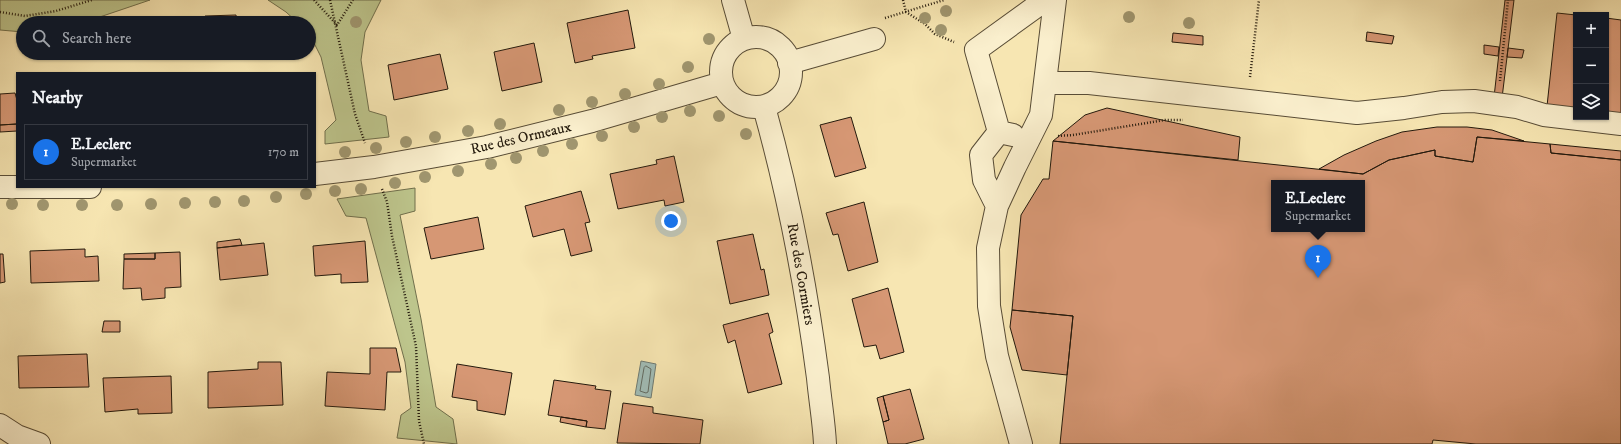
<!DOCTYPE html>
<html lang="en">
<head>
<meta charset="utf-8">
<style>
	body { margin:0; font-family:"IM FELL DW Pica",serif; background:#242831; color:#f1f3f6 }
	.controls { position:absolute; right:12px; top:12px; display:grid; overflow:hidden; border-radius:0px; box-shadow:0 1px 3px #0004 }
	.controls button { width:36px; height:36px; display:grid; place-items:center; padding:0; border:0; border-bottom:1px solid #363941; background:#171b24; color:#f1f3f6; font:20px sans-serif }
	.you { position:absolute; left:671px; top:221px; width:14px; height:14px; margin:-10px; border:3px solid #fff; border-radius:50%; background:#1a73e8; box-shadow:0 0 0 6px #1a73e833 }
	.badge { display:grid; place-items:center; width:26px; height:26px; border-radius:50%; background:#1a73e8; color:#fff; font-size:13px; font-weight:700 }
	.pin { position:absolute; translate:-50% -33px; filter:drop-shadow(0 1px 2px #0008) }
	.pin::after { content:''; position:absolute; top:21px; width:14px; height:12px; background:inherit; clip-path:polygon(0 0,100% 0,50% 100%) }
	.popup { position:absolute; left:1271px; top:180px; width:94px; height:52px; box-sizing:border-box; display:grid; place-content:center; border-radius:0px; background:#171b24; filter:drop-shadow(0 1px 3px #0005); font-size:13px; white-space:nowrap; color:#9ea1a6 }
	.popup b { font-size:15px; color:#f1f3f6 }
	.popup::after { content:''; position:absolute; left:50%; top:100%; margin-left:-8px; border:8px solid transparent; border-top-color:#171b24 }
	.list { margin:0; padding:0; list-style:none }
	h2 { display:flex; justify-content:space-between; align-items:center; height:52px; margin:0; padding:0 16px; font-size:17px }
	h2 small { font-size:13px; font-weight:400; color:#9ea1a6 }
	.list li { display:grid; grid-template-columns:26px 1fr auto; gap:12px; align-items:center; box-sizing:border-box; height:56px; margin:0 8px 8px; padding:0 8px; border:1px solid #363941; border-radius:0px }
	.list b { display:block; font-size:15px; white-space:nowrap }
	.list p { margin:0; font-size:13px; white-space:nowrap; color:#9ea1a6 }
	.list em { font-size:13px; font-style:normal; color:#9ea1a6 }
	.icon { flex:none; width:22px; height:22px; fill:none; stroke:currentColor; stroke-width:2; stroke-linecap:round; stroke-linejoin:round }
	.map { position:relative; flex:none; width:1621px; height:444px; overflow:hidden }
	.search { position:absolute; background:#171b24; box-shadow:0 1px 3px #0004; left:16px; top:16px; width:300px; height:44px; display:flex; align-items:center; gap:10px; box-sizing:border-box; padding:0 14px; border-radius:22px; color:#9ea1a6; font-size:15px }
	.panel { position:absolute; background:#171b24; box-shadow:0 1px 3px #0004; left:16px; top:72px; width:300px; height:116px; border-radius:0px }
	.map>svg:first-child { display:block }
	.green { fill:#bdc58c; stroke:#706f4c }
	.water { fill:#a1bdb7; stroke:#6f7b73 }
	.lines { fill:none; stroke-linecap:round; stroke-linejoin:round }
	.shore { stroke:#626b62; stroke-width:1 }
	.building { fill:#d69774; stroke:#23190c; fill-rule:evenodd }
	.minor-casing { stroke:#584c36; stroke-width:24 }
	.path { stroke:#23190c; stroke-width:2.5; stroke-dasharray:1 2; stroke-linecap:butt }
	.minor { stroke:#faefcd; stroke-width:22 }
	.tree { fill:#a0966f }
	.labels { text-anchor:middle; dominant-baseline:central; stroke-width:4; stroke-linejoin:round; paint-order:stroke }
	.street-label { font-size:15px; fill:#23190c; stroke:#faefcd }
</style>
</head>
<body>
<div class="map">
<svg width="1621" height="444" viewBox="0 0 1621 444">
	<rect width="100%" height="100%" fill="#f7e6b2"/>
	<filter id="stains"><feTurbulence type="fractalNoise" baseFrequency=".005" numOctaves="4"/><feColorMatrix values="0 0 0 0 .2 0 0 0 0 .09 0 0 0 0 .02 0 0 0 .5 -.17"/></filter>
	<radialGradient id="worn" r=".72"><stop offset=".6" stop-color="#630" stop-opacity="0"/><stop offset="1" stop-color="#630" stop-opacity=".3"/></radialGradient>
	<!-- green -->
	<path class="green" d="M0 0H150L82 23H23V32L0 30Z
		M268 0H381L365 32 361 60 369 111 386 116 389 137 325 144V131L336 120 321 57 313 41 309 36V23H298L286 12Z
		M415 188V211L400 215 421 319 436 407 453 419 457 444 397 438 401 415 411 408 405 362 366 218 346 216 337 199Z"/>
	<!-- water -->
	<path class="water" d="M641 361 656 364 651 398 635 395Z"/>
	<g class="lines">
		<!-- shore -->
		<path class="shore" d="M646 366 651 369 648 392 646 393 640 391 644 368Z"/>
	</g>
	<!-- building -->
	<path class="building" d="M1505 0H1514L1502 98 1494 97Z
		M628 10 635 48 592 56 593 59 575 63 567 23Z
		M1557 13 1576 15V109L1547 106Z
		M236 15 237 23H206L205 16Z
		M1606 18 1621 20V113L1606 112Z
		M1367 32 1394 36 1392 44 1366 41Z
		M1173 33 1203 36V45L1172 42Z
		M534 43 542 82 502 91 494 52Z
		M1484 45 1499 47 1498 56 1484 54Z
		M1508 48 1524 50 1522 58 1507 57Z
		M440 54 448 89 394 100 388 65Z
		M15 93 17 100V124L0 125V94Z
		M1107 108 1240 137 1238 160 1053 141 1085 115Z
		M851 117 866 168 835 177 820 125Z
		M17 124V131L0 132V125Z
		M1437 127H1467L1492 130 1524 141 1477 137 1473 162 1435 156V150L1389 160 1363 174 1319 169 1344 155 1376 141 1402 132Z
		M1477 137 1550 144 1551 153 1621 160V444H1476L1433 440 1432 444H1060L1073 316 1012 310 1021 215 1043 179H1049L1053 141 1363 174 1389 160 1435 150V156L1473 162ZM1274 183H1362V229H1274Z
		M1550 144 1621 151V160L1551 153Z
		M674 156 684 202 665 206 664 200 618 209 610 174 657 164 656 160Z
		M581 191 590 222 585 223 592 251 571 256 564 229 533 237 525 206Z
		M864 202 878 262 848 271 838 234 833 235 826 213Z
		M478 217 484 249 431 259 424 228Z
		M753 234 761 270 764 269 769 295 730 304 717 241Z
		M240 239 242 245 217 248V242Z
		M365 241 368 282 341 283V274L315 276 313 246Z
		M264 243 268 275 220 280 217 248Z
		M85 249V257L98 256 99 281 31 283 30 251Z
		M180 252 181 287 165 288V298L142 300 141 288 123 289 124 259H155V253Z
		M155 253V259H124V254Z
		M0 254H3L5 282 0 283Z
		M888 288 904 352 880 359 876 345 864 347 852 299Z
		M1012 310 1073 316 1067 375 1022 370 1010 327Z
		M768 313 773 332 769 334 782 384 748 393 735 340 728 343 723 325Z
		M104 321H120V332H102Z
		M370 348H396L401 372H387L385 410 325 406 327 372 370 374Z
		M87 354 89 387 19 388 18 356Z
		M258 362H281L283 405 208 408V372L258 369Z
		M457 364 512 373 505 415 477 410V401L452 397Z
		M171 376 172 413 138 414V409L105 412 103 378Z
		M554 380 596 386 595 389 611 391 605 429 586 427 587 421 548 415Z
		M910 389 924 439 905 444H888L883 422 889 420 883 396Z
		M883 396 889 420 883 422 877 398Z
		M623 403 653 407V413L703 420 700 444 617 443Z
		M561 417 587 421 586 427 560 422Z"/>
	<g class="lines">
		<defs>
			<path id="minor" d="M733 0 744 39
				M721 72a35 35 0 1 1 70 0a35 35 0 1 1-70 0Z
				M789 63 874 39
				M1046 83H1089L1357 113 1404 108 1442 102 1474 101 1517 107 1544 115 1621 124
				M764 107C789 196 806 286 818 378 820 400 824 422 825 444
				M999 132 976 50 1045 0
				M315 174 374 167 487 147 592 121 722 83
				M0 187H90
				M997 206 984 180 981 155 999 132 1013 135
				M0 425 17 436 39 444
				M1021 444 997 356 989 306 988 248 997 206 1015 167 1041 115 1055 0"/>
		</defs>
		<!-- minor casing -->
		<use href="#minor" class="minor-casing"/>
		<!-- path -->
		<path class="path" d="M314 0 337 25 353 0
			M330 0 355 114 365 143
			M903 0 906 12 925 24 935 34 954 42
			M0 12 25 16 56 11 92 0
			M885 18 944 0
			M1250 77 1259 0
			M1500 81 1508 0
			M1058 136 1073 135 1165 120H1183
			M382 189 387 202 392 236 416 346 419 421 424 444"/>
		<!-- minor -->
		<use href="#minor" class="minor"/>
	</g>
	<!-- trees -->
	<g class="tree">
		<circle cx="946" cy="11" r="6"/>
		<circle cx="1129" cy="17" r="6"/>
		<circle cx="925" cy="18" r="6"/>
		<circle cx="356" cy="22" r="6"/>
		<circle cx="1189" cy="23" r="6"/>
		<circle cx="941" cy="30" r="6"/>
		<circle cx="709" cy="39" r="6"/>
		<circle cx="688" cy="67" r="6"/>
		<circle cx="659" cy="84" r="6"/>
		<circle cx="625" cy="94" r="6"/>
		<circle cx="592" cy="102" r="6"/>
		<circle cx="559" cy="110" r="6"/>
		<circle cx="690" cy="111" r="6"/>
		<circle cx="719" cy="116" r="6"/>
		<circle cx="662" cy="117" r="6"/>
		<circle cx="500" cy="124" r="6"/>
		<circle cx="634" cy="127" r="6"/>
		<circle cx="468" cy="131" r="6"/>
		<circle cx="746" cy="134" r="6"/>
		<circle cx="602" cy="136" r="6"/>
		<circle cx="435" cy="137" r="6"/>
		<circle cx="406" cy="142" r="6"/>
		<circle cx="572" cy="144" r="6"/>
		<circle cx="376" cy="148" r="6"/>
		<circle cx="543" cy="151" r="6"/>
		<circle cx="345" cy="152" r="6"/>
		<circle cx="516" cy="158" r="6"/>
		<circle cx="491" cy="164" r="6"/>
		<circle cx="458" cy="171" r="6"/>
		<circle cx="425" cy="177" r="6"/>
		<circle cx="395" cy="183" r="6"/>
		<circle cx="361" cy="189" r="6"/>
		<circle cx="335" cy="191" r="6"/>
		<circle cx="306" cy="194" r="6"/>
		<circle cx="276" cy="197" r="6"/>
		<circle cx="244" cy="201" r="6"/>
		<circle cx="215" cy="202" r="6"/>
		<circle cx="185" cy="203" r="6"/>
		<circle cx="12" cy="204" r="6"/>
		<circle cx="151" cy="204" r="6"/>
		<circle cx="43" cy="205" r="6"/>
		<circle cx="82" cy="205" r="6"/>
		<circle cx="117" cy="205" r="6"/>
	</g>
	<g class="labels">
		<!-- street labels -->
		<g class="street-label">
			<text transform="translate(521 138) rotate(-13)">Rue des Ormeaux</text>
			<text transform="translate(801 274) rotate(80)">Rue des Cormiers</text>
		</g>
	</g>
	<rect width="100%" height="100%" filter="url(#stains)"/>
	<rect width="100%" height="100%" fill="url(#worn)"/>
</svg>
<div class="controls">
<button>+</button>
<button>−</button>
<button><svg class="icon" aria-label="layers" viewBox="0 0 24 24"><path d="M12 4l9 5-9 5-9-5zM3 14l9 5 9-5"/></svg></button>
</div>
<div class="you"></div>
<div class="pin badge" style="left:1318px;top:278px">1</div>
<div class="popup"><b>E.Leclerc</b>Supermarket</div>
<div class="search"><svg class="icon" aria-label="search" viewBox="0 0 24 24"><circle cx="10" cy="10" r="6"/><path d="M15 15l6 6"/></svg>Search here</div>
<section class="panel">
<h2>Nearby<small></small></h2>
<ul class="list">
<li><span class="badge">1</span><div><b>E.Leclerc</b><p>Supermarket</p></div><em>170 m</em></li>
</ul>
</section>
</div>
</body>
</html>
